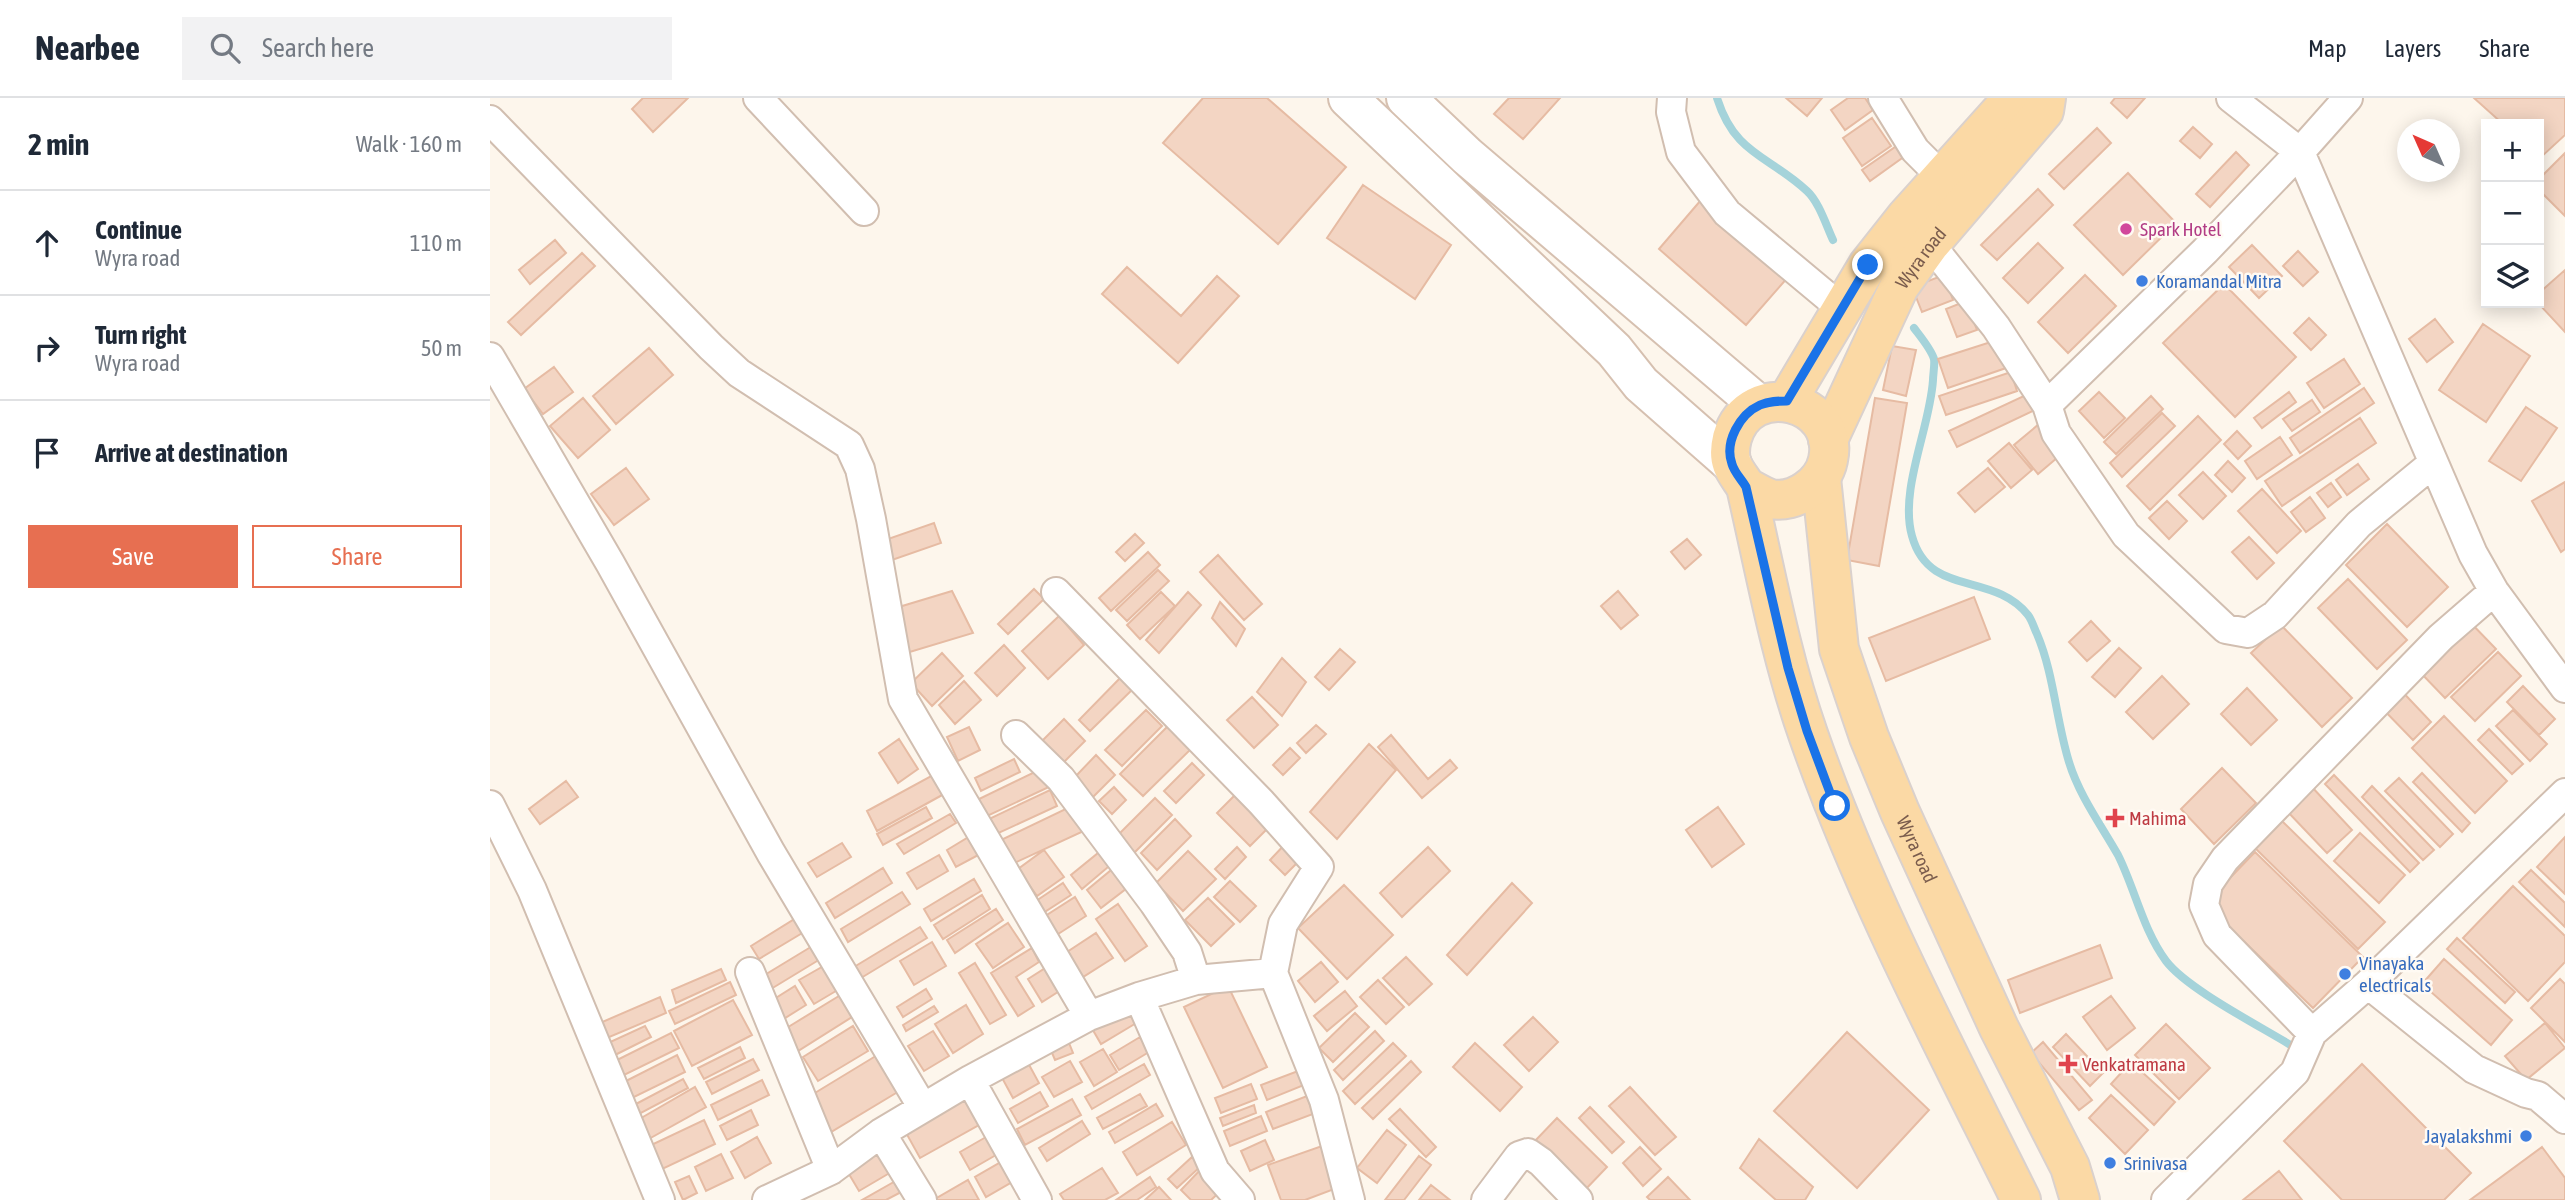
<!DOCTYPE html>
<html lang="en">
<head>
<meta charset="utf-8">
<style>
	body { margin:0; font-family:"Asap Condensed",sans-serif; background:#f2f2f3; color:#1f2937 }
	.controls { position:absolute; right:21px; top:21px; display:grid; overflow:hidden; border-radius:0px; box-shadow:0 4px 18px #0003 }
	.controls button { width:63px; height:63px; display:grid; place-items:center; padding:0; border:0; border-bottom:2px solid #e0e1e3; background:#fff; color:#1f2937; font:35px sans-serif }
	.compass { position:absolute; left:1907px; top:21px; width:63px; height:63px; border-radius:50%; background:#fff; box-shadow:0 4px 18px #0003; rotate:315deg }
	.stop { position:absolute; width:21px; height:21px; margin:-16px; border:5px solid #1a73e8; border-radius:50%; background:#fff }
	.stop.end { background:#1a73e8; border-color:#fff; box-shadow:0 2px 7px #0008 }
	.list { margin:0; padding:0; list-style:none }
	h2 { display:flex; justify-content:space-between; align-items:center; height:91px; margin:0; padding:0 28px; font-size:30px }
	h2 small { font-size:23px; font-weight:400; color:#747a83 }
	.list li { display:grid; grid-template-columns:46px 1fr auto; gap:21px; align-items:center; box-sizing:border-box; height:105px; padding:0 28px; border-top:2px solid #e0e1e3 }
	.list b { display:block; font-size:26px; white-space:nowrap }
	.list p { margin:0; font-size:23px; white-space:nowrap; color:#747a83 }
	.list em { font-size:23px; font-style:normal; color:#747a83 }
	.actions { display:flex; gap:14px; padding:21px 28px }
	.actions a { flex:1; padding:16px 0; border:2px solid #e76f51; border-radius:0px; text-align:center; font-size:24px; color:#e76f51 }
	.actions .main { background:#e76f51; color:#fff }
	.icon { flex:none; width:38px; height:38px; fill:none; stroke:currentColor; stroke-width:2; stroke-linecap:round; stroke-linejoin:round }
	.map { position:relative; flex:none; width:2075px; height:1102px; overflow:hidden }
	header { display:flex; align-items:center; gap:42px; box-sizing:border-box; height:98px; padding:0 35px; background:#fff; border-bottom:2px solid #e0e1e3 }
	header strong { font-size:33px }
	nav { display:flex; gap:38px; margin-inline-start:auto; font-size:24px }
	.search { width:490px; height:63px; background:#f2f2f3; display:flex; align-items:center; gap:18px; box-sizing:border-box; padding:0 24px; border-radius:0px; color:#747a83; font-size:26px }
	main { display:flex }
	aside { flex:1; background:#fff }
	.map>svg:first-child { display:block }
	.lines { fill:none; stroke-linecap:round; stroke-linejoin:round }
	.stream { stroke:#a5d3da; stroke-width:8 }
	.building { fill:#f3d5c3; stroke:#e6bba3; stroke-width:2 }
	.street-casing { stroke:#d1beb0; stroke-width:32 }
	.secondary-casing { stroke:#d6c0b0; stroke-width:42 }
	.primary-casing { stroke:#dad1cd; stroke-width:42 }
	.street { stroke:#fff; stroke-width:28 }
	.secondary { stroke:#fff; stroke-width:38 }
	.primary { stroke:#fbd9a5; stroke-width:38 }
	.route { stroke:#1a73e8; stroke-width:9 }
	.hotel-dot { fill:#d1479c; stroke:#fffaf3; stroke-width:2.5 }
	.shop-dot { fill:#3f7fe0; stroke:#fffaf3; stroke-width:2.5 }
	.health-dot { fill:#e0444e; stroke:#fffaf3; stroke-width:2.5 }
	.labels { text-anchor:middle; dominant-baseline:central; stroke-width:5; stroke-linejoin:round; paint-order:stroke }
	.hotel-label { font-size:19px; fill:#b23c85; stroke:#fffaf3; text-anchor:start }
	.street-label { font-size:19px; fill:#7a5c4d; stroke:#fffaf3 }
	.shop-label { font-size:19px; fill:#366cbe; stroke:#fffaf3; text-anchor:start }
	.health-label { font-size:19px; fill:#be3a42; stroke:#fffaf3; text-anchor:start }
</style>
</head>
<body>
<header>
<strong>Nearbee</strong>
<div class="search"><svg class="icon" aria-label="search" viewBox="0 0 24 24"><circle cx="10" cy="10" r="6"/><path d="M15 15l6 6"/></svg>Search here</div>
<nav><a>Map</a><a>Layers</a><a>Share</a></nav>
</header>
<main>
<aside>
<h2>2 min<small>Walk · 160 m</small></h2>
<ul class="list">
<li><svg class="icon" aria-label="ahead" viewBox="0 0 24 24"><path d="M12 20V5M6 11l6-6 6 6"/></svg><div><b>Continue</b><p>Wyra road</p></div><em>110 m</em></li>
<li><svg class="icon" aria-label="right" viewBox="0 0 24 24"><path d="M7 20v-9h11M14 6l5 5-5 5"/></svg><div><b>Turn right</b><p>Wyra road</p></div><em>50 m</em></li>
<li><svg class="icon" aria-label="arrive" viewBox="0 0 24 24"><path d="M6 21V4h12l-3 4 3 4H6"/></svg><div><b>Arrive at destination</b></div></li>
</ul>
<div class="actions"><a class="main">Save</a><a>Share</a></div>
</aside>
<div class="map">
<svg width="2075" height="1102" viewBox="0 0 2075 1102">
	<rect width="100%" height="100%" fill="#fdf6ec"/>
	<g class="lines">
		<!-- stream -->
		<path class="stream" d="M1227 0C1245 57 1278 57 1317 93 1329 104 1336 127 1343 142
			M1424 230C1430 238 1441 251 1444 261 1445 267 1443 276 1443 282 1440 330 1409 392 1422 438 1439 500 1503 473 1538 517 1542 522 1544 530 1547 536 1564 576 1566 622 1579 664 1589 697 1611 727 1628 757 1645 791 1653 832 1676 863 1698 892 1774 930 1807 951"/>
	</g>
	<!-- building -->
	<path class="building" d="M153 0H198L163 34 142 11Z
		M713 0H777L856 69 788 146 673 45Z
		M1019 0H1070L1033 41 1004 16Z
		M1296 0H1332L1317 18Z
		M1358 0H1375L1383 12 1355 32 1341 12Z
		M1625 0H1655L1637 20 1621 5Z
		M1984 0H2075V37L2050 60 2049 26H2013Z
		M1382 20 1401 48 1372 68 1353 40Z
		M1703 29 1722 46 1710 60 1690 43Z
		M1607 30 1621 45 1574 91 1559 76Z
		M1408 47 1415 58 1380 83 1372 72Z
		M1746 54 1759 67 1720 109 1706 96Z
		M2075 55V118L2049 92V81Z
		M1638 75 1686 125 1633 177 1584 127Z
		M873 87 961 147 925 201 837 140Z
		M1548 91 1563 107 1507 162 1491 147Z
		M1211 102 1299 178 1256 227 1169 151Z
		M65 142 76 155 40 186 29 172Z
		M1548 145 1573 170 1538 205 1513 180Z
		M1762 147 1792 178 1769 200 1739 169Z
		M1808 153 1828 174 1813 188 1793 168Z
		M92 155 105 168 31 237 18 224Z
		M637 169 691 218 727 178 749 198 688 265 612 196Z
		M2075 172V234L2048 205 2049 195Z
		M1454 177 1463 202 1432 214 1422 189Z
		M1595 177 1626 208 1578 255 1548 224Z
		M1734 186 1806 259 1745 319 1673 245Z
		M1476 203 1487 232 1467 239 1456 211Z
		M1819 220 1836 237 1821 252 1804 235Z
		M1945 221 1963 244 1937 264 1919 241Z
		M1993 226 2040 258 1996 324 1949 292Z
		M1507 242 1516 270 1458 290 1448 261Z
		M1402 248 1426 252 1416 298 1393 292Z
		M159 250 183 277 126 326 103 298Z
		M1854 261 1870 286 1834 310 1817 285Z
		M64 269 83 294 53 316 34 291Z
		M1521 274 1527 293 1456 317 1449 298Z
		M1874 290 1884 305 1810 355 1800 340Z
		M1609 294 1635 320 1614 340 1589 313Z
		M1799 294 1806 304 1772 330 1764 320Z
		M1538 296 1545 312 1467 349 1459 333Z
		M1661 298 1673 311 1626 356 1614 344Z
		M93 300 120 332 88 360 60 328Z
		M1385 300 1417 305 1389 468 1357 462Z
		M1822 302 1830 314 1802 333 1793 321Z
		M2036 309 2067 330 2031 383 1999 363Z
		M1672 315 1685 328 1632 379 1620 365Z
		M1708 318 1731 342 1660 412 1637 388Z
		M1870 320 1886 345 1792 408 1775 383Z
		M1549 326 1574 354 1548 376 1524 347Z
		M1747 333 1761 348 1748 361 1734 346Z
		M1790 339 1802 357 1767 381 1755 363Z
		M1519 345 1542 372 1521 390 1498 363Z
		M1738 363 1755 380 1742 394 1725 377Z
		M1868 366 1879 381 1857 397 1846 382Z
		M136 370 159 401 124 427 101 396Z
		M1498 370 1515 389 1485 414 1468 395Z
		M1713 374 1736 398 1713 421 1689 397Z
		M2075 384V451L2071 454 2042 403Z
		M1841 385 1851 399 1838 409 1827 395Z
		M1772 391 1811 433 1787 455 1748 413Z
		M1820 399 1835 420 1816 434 1801 414Z
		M1677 403 1697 423 1679 441 1659 420Z
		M444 425 451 445 402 462 395 442Z
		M1897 426 1958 489 1917 529 1856 467Z
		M645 436 654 445 635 463 626 454Z
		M1759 439 1784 465 1767 481 1742 454Z
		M1197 441 1211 457 1195 471 1181 454Z
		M658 454 670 467 621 513 609 500Z
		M728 457 772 506 754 522 710 474Z
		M668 472 679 483 637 523 626 512Z
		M1858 481 1917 542 1887 571 1828 510Z
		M544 491 554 501 518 536 508 526Z
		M462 493 483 535 413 556 399 512Z
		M1128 493 1148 517 1131 531 1111 508Z
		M671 494 685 508 650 541 637 527Z
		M698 494 711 507 669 555 656 542Z
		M1484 499 1500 541 1396 583 1379 540Z
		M730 504 755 531 746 548 722 520Z
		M569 518 594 547 558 581 532 553Z
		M1977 521 2006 551 1955 600 1927 571Z
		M1601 523 1620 543 1597 563 1579 544Z
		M1791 527 1862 600 1832 629 1761 555Z
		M514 547 535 570 507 598 485 575Z
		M1629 550 1651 570 1625 599 1602 579Z
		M850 551 865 564 839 592 825 579Z
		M2008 554 2031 578 1985 623 1961 599Z
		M452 555 473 578 442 608 421 585Z
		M792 560 816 584 792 618 767 594Z
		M635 575 647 587 600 633 589 622Z
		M1672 578 1699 606 1663 641 1636 614Z
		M474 583 491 602 465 626 449 607Z
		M1906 587 1941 624 1923 642 1887 605Z
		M2033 588 2065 621 2049 637 2017 604Z
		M1757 590 1787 622 1761 647 1731 616Z
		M762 599 788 627 764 650 737 622Z
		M656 612 672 628 632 668 615 652Z
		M2023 612 2057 646 2040 663 2006 628Z
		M1954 618 2017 683 1985 715 1922 650Z
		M574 621 595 643 571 667 549 646Z
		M681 625 704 648 653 698 630 676Z
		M826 627 836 636 816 655 807 645Z
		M479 629 490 652 468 663 457 639Z
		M1999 631 2033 666 2022 676 1988 642Z
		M901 637 938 681 960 662 967 670 932 700 888 649Z
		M409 641 428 671 408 685 389 655Z
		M879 646 906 672 847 741 820 714Z
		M800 650 810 660 793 677 783 667Z
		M606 657 625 677 603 699 584 680Z
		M524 661 530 674 491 693 485 680Z
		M702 665 714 677 686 705 674 693Z
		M553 670 561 688 495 719 487 702Z
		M1732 670 1766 705 1724 746 1691 711Z
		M1932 675 1980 725 1972 734 1923 684Z
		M443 677 454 696 387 733 377 713Z
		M1844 677 1929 765 1920 774 1835 686Z
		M1909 680 1963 736 1950 749 1895 693Z
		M76 683 88 699 50 726 39 711Z
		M1821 688 1862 732 1837 755 1795 711Z
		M1882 688 1944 752 1933 762 1872 699Z
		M624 689 636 702 622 716 609 703Z
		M560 692 567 708 502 738 495 723Z
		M748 694 781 727 760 748 727 715Z
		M665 700 682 717 644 755 627 738Z
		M586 706 598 731 520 767 509 743Z
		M436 709 442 720 393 747 387 736Z
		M1228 709 1254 746 1222 769 1196 732Z
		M460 716 466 725 414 756 407 746Z
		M685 721 701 738 667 772 651 755Z
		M1792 723 1895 824 1868 851 1765 750Z
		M1870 735 1915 777 1889 805 1844 763Z
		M482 737 492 755 466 769 457 752Z
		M2075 739V796L2047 769Z
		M799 742 815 757 795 777 780 762Z
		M352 745 361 759 327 779 318 765Z
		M747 749 756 759 735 781 725 771Z
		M938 749 960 773 912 819 890 795Z
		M613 751 624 764 592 791 581 777Z
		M554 752 574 779 547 798 528 771Z
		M698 753 726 781 693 813 666 785Z
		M1765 754 1873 859 1823 910 1715 806Z
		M449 757 458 773 427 791 417 775Z
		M626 768 641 787 611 810 597 792Z
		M393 770 402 785 345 820 336 805Z
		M2041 772 2075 805V829L2029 784Z
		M484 781 491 793 441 823 434 811Z
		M740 783 766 808 750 824 724 799Z
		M573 785 581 797 553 815 546 803Z
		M1022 785 1042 805 977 877 957 857Z
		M854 787 903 837 857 881 808 830Z
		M2023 788 2075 838V864L2038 903 1973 840Z
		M412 794 420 806 358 844 351 831Z
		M492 797 500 811 453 841 444 827Z
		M585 799 596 818 562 840 549 822Z
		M718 800 744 826 721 848 695 822Z
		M628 806 657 848 635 863 606 821Z
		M506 811 513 822 465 855 457 842Z
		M311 817 319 831 269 861 261 848Z
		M518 825 534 849 503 870 486 846Z
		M430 829 437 840 371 880 364 869Z
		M606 835 623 860 593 879 577 854Z
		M1967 840 2025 894 2015 905 1957 851Z
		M442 844 456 868 424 887 410 863Z
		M324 847 332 860 281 891 273 878Z
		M1610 847 1622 880 1530 915 1518 882Z
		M542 850 549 864 526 879 544 908 528 918 501 875Z
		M916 859 942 886 919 907 893 880Z
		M1954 861 2022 922 2001 947 1932 886Z
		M831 864 848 884 825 904 808 883Z
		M485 865 516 917 500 926 469 875Z
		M337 866 351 890 324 906 309 882Z
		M557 869 571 892 552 904 538 881Z
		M231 871 236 882 186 905 182 892Z
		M2070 881 2075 886V944L2041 910Z
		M888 882 914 909 896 926 870 899Z
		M240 884 246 897 185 926 179 913Z
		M305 888 316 907 292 922 281 903Z
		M738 888 777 969 733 990 694 909Z
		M436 891 442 901 413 919 407 909Z
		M357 893 370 914 308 953 295 931Z
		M855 893 867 908 837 933 824 918Z
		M1621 898 1645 930 1617 952 1593 919Z
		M170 899 176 915 117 940 110 925Z
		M243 902 262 937 202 968 184 933Z
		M637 904 648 924 611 946 600 927Z
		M476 907 493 936 463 955 445 926Z
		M444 908 448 914 416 933 413 927Z
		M865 915 879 929 843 964 829 950Z
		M1043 919 1068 944 1039 973 1014 947Z
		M2055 925 2075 950 2036 982 2015 958Z
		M1676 926 1720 970 1689 1001 1645 957Z
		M155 928 161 939 123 958 118 945Z
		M363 928 378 953 328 983 313 959Z
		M443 933 459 958 434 973 418 948Z
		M885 933 894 943 853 982 844 972Z
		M1357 934 1439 1012 1367 1090 1284 1013Z
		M181 935 189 950 130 979 123 964Z
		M575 935 583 955 565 962 557 943Z
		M1576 936 1613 975 1600 988 1563 949Z
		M650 939 659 954 629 972 620 957Z
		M1553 944 1602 1002 1589 1012 1541 955Z
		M903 945 916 958 865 1006 853 993Z
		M985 945 1032 989 1010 1013 963 969Z
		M250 949 255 960 214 981 208 970Z
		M613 951 627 974 604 988 590 964Z
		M389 956 411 992 336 1037 315 1001Z
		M187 957 195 974 140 1001 132 985Z
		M263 961 269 972 222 996 216 984Z
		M537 963 549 985 523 1000 511 978Z
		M580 963 592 984 564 999 552 979Z
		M921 963 931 974 883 1021 872 1010Z
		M1641 964 1685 1004 1664 1027 1621 986Z
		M654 966 660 977 602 1011 595 999Z
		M1872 966 1981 1075 1954 1102H1852L1794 1043Z
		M808 973 814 987 777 1002 771 987Z
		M193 981 198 990 149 1016 144 1007Z
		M272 982 279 997 228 1022 221 1007Z
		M761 986 767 1001 731 1015 725 1000Z
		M205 989 216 1009 157 1042 146 1023Z
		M1140 989 1186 1039 1165 1057 1119 1008Z
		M550 994 558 1008 528 1025 520 1011Z
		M481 996 496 1023 430 1060 415 1033Z
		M650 996 657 1008 613 1031 607 1020Z
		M1621 997 1658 1032 1635 1056 1599 1020Z
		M817 998 823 1016 783 1031 776 1014Z
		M582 1001 591 1017 535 1047 527 1031Z
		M666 1006 673 1018 625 1045 619 1034Z
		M764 1007 766 1015 733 1028 730 1020Z
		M1100 1009 1134 1044 1122 1055 1089 1020Z
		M910 1011 946 1049 936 1059 899 1021Z
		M261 1012 268 1027 237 1042 230 1028Z
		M771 1018 777 1033 740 1048 734 1033Z
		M1067 1020 1117 1069 1093 1094 1043 1045Z
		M214 1022 225 1046 168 1073 157 1049Z
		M592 1023 600 1036 557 1063 549 1050Z
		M682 1024 696 1047 647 1077 633 1054Z
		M897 1032 916 1047 887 1085 867 1070Z
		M267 1039 281 1065 255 1080 241 1054Z
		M496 1039 506 1057 480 1072 470 1054Z
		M1269 1041 1323 1089 1315 1102H1286L1250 1070Z
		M775 1042 784 1062 760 1073 751 1053Z
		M832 1048 847 1090 815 1102H791L778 1067Z
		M1150 1049 1171 1071 1153 1088 1133 1065Z
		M2052 1049 2075 1080V1102H1980Z
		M390 1051 403 1073 369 1093 356 1071Z
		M231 1056 243 1080 216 1093 205 1069Z
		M929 1058 941 1067 914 1102H895Z
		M702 1059 711 1068 687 1090 678 1081Z
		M511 1064 522 1084 496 1099 485 1079Z
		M612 1070 628 1095 615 1102H574L570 1096Z
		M712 1070 733 1091 721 1102H701L691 1092Z
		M1789 1073 1812 1102H1753Z
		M199 1078 207 1095 193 1102 185 1084Z
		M660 1079 666 1089 647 1102H626Z
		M1178 1079 1200 1102H1160L1157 1099Z
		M409 1081 415 1092 396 1102H372Z
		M478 1082 489 1102H446L445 1101Z
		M941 1087 960 1102H929Z
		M669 1089 681 1102H655Z"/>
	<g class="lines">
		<defs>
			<path id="street" d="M268 0 374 113
				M1182 0 1181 14 1191 54 1237 115 1351 210
				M1393 0 1425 52 1452 79
				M1741 0 1810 54 1858 0
				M0 22 221 249 249 275 359 347 370 371 381 421 413 601 599 918
				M1440 146 1506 229 1557 307 1566 335 1636 437 1736 531 1758 535 1785 517 1869 426 1942 366
				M0 259 120 465 281 755 433 1010
				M1557 307 1715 153 1810 54 1983 456 2004 493 2075 590
				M566 494 771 704 829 769 793 826 783 875 834 1002 860 1102
				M526 637 571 681 664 805 697 854 706 882
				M0 707 42 792 170 1102
				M260 874 341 1072
				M1878 886 1984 971 2036 995 2048 998 2075 1021
				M649 899 725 1073 750 1102
				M1822 935 1727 837 1714 807 1718 786 1735 761 1951 539 2004 493
				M480 982 547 1102
				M391 1035 432 1102
				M277 1102 341 1072 391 1035 480 982 599 918 649 899 706 882 783 875
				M996 1102 1029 1058 1038 1055 1051 1064 1088 1102
				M1676 1102 1805 974 1822 935 1878 886 2075 695"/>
			<path id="secondary" d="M858 0 1124 252 1151 286 1242 366
				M916 0 977 58 1269 307"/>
			<g id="primary">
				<path d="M1297 303 1378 167 1416 119 1523 0"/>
				<path id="s1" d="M1338 342 1409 189 1440 146 1554 13 1556 0"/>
				<path id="s2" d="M1331 380 1349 551 1379 639 1410 714 1509 930 1580 1069 1590 1102"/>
				<path d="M1256 389C1264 393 1273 399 1281 401 1305 406 1333 386 1338 362 1351 303 1260 278 1242 340 1240 348 1239 358 1242 366 1245 374 1252 382 1256 389 1275 471 1290 556 1318 636 1374 797 1455 949 1531 1102"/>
			</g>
		</defs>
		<!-- street casing -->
		<use href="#street" class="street-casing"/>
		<!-- secondary casing -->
		<use href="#secondary" class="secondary-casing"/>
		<!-- primary casing -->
		<use href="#primary" class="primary-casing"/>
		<!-- street -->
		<use href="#street" class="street"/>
		<!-- secondary -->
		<use href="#secondary" class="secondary"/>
		<!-- primary -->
		<use href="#primary" class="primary"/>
	</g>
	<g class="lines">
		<!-- route -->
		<path class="route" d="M1345 708 1317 633 1298 570 1256 389C1252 382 1244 374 1242 366 1234 344 1250 316 1270 307 1279 303 1288 303 1297 303L1378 167"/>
	</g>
	<!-- markers -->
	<circle class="hotel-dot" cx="1636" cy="131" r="7"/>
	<g class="shop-dot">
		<circle cx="1652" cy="183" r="7"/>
		<circle cx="1855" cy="876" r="7"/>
		<circle cx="2036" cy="1038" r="7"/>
		<circle cx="1620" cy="1065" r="7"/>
	</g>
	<g class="health-dot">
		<path d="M1621.5 709.5h7v7h7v7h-7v7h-7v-7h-7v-7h7z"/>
		<path d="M1574.5 955.5h7v7h7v7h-7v7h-7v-7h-7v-7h7z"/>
	</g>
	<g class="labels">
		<!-- hotel labels -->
		<g class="hotel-label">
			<text x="1650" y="131">Spark Hotel</text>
		</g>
		<!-- street labels -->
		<g class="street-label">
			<text stroke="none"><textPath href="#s1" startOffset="205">Wyra road</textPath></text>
			<text stroke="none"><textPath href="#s2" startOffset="387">Wyra road</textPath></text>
		</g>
		<!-- shop labels -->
		<g class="shop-label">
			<text x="1666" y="183">Koramandal Mitra</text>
			<text x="1869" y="865">Vinayaka<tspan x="1869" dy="22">electricals</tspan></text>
			<text x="2022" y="1038" text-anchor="end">Jayalakshmi</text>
			<text x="1634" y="1065">Srinivasa</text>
		</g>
		<!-- health labels -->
		<g class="health-label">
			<text x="1639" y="720">Mahima</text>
			<text x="1592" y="966">Venkatramana</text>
		</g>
	</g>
</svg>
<div class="controls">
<button>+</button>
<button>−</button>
<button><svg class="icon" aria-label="layers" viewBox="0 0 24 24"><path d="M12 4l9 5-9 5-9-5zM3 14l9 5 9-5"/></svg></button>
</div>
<svg class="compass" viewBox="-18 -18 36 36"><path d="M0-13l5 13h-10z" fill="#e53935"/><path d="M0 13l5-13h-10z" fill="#747a83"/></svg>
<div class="stop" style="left:1345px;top:708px"></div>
<div class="stop end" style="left:1378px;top:167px"></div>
</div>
</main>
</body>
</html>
